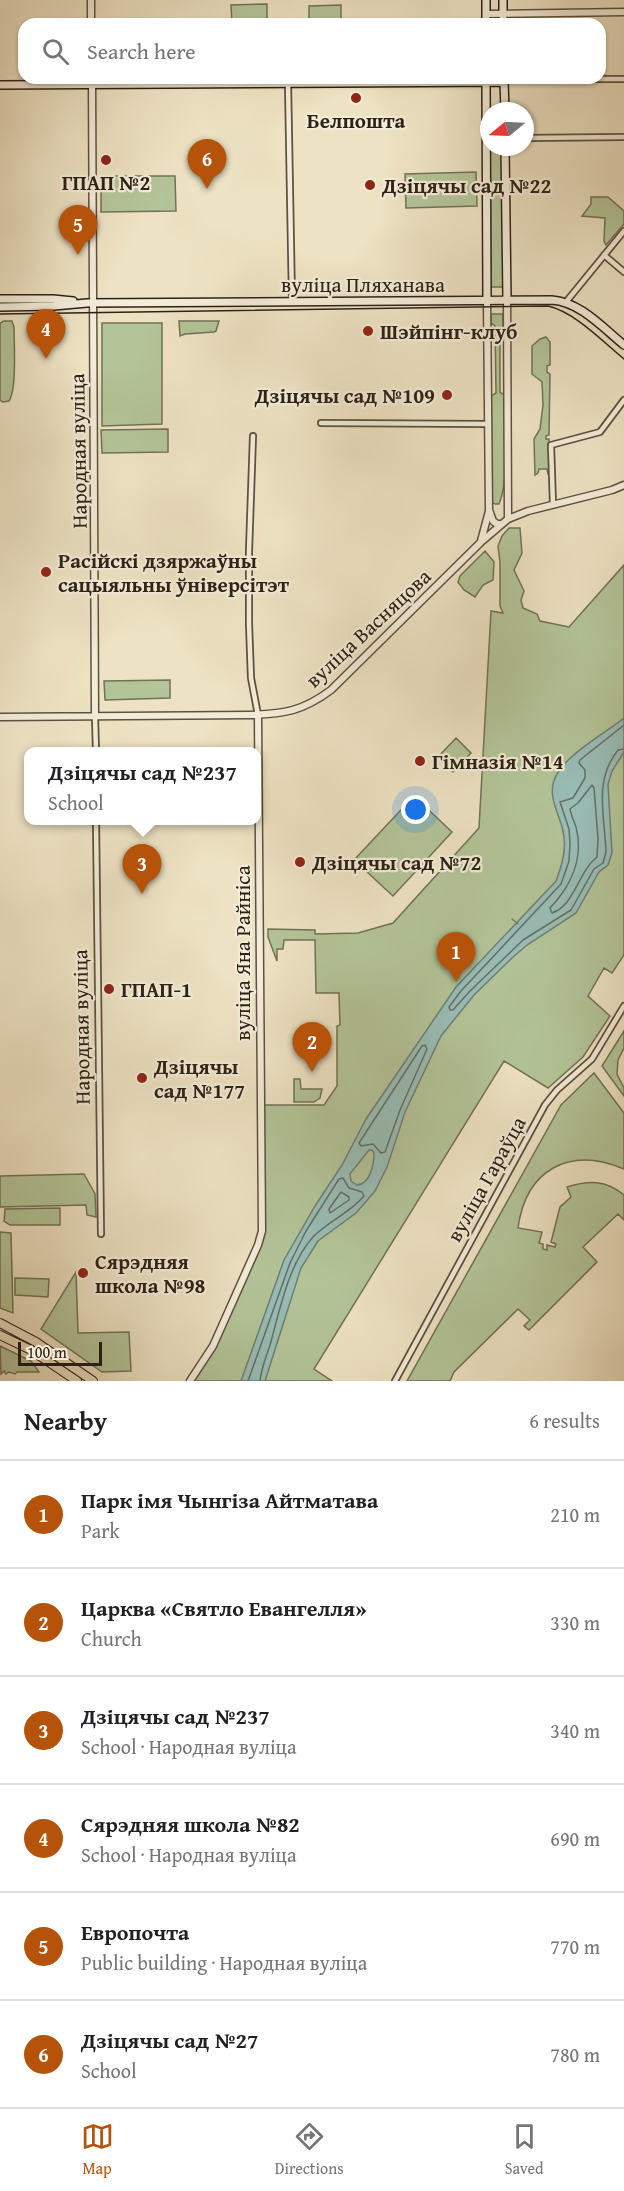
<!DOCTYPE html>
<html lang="en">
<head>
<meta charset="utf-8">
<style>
	body { margin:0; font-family:"Gentium Book Plus",serif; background:#f6f6f6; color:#202124 }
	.compass { position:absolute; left:480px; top:102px; width:54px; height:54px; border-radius:50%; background:#fff; box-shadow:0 2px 4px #0004; rotate:251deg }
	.scale { position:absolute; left:18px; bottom:15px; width:84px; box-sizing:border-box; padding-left:6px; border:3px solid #2d2114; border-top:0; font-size:16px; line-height:21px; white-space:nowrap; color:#2d2114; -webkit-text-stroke:4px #f3ecd8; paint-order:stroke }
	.you { position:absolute; left:416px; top:810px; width:21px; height:21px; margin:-15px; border:4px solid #fff; border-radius:50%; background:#1a73e8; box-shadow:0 0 0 9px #1a73e833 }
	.badge { display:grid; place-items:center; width:39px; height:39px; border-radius:50%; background:#b45309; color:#fff; font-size:20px; font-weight:700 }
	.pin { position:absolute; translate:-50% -50px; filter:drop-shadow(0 2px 3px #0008) }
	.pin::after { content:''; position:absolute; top:32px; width:21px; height:18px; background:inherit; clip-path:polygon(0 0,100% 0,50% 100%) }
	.popup { position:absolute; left:24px; top:747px; width:237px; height:78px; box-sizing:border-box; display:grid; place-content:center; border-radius:12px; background:#fff; filter:drop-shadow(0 2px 4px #0005); font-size:20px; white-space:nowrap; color:#757577 }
	.popup b { font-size:22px; color:#202124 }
	.popup::after { content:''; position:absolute; left:50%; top:100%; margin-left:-12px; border:12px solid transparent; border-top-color:#fff }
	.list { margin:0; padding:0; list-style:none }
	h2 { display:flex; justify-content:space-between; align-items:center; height:78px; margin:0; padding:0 24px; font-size:26px }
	h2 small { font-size:20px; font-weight:400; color:#757577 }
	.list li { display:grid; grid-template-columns:39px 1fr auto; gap:18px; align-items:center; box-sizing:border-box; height:108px; padding:0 24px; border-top:2px solid #e0e0e0 }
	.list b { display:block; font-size:22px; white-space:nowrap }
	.list p { margin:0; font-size:20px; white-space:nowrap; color:#757577 }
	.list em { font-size:20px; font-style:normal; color:#757577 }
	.icon { flex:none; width:33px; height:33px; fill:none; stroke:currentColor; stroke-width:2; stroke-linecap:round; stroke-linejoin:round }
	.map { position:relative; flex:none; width:624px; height:1381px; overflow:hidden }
	.search { position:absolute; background:#fff; box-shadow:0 2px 4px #0004; left:18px; right:18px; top:18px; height:66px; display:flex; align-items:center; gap:15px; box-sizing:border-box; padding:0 21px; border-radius:18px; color:#757577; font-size:22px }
	.sheet { height:726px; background:#fff }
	nav { display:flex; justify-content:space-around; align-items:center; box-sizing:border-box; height:84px; border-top:2px solid #e0e0e0; background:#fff; font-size:16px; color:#757577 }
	nav a { display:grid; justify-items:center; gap:3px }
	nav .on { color:#b45309 }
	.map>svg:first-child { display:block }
	.green { fill:#b3c498; stroke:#707256; stroke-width:1.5 }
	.water { fill:#99bdb6; stroke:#6e7f75; stroke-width:1.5; fill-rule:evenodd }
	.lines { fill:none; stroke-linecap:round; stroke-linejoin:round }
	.shore { stroke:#636f65; stroke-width:1.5 }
	.stream { stroke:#6e7f75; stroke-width:1.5 }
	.minor-casing { stroke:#5d5140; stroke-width:8 }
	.tertiary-casing { stroke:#5d5140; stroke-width:9 }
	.secondary-casing { stroke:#2d2114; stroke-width:10 }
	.primary-casing { stroke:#2d2114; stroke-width:10 }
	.minor { stroke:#f3ecd8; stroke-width:4.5 }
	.tertiary { stroke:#f3ecd8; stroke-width:6 }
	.secondary { stroke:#f3ecd8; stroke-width:7 }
	.primary { stroke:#ede2c3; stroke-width:8 }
	.tram { stroke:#2d2114; stroke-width:1.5 }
	.poi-dot { fill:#8f2418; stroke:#f3ecd8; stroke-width:2 }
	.labels { text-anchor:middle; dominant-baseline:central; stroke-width:4.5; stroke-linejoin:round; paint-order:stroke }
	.poi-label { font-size:21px; font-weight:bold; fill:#2d2114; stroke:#f3ecd8; text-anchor:start }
	.street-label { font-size:21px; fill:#2d2114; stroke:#f3ecd8 }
</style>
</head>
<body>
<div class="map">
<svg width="624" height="1381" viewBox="0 0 624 1381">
	<rect width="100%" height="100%" fill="#ede2c3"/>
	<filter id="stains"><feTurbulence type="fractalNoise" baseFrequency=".00333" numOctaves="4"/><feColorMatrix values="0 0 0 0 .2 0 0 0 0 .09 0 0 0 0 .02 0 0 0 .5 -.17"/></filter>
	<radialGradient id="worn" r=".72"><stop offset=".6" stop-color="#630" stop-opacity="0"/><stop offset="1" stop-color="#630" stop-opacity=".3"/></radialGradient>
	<!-- green -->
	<path class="green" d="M267 4V24H232L231 5Z
		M341 5V24H309V6Z
		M490 147H502L503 287H491Z
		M476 172 477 206 406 208 405 174Z
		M101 176H175L176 211 101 212Z
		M591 197H608L624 211V224L606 245 604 241 605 218 582 216 591 204Z
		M491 314H503V329L500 330V392L504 395C504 424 510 479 499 504H495L492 502 491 396 496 393 495 326 491 323Z
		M4 321H12L14 327C14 343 17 389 9 401L3 402 0 400V323Z
		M179 321H219L216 331 214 332 185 334 180 336Z
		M102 323H162V424L102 426Z
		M546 337 550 342V365L547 366V372L550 374 549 435 546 436V439H549L550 474H548L547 469H539L538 473 535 475 534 439 540 429 543 405 542 382 532 374V346L540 339Z
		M168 429V452L102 453 101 430Z
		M509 528H520L522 553 514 570 524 591 521 600 523 608 537 614 540 621 569 627 624 565V955L612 973 604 968 588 996 610 1016 583 1057 548 1088 504 1061 314 1369 332 1381H193L219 1340 264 1237V1105H324L337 1086V1026L340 1025 339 993H316L315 940H284L283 949H277V961L268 937V929L315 930V934L358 933 393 923 479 828 491 611 503 613 500 606V562L498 546 502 536Z
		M485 551 494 562 493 580 483 585 475 597 464 590 458 582 460 576Z
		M170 680V698L105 700 104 681Z
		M456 738 471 753 453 772 438 757Z
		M414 796 452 832 393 896 354 860Z
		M624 1031V1048L618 1060 617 1074 624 1088V1096L602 1066Z
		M594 1073 624 1113V1169C570 1146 526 1169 518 1228L542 1232 539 1243 543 1244V1249L547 1250V1245L555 1247 556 1244 551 1242 560 1207 571 1197 567 1187C589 1180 606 1180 624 1195V1220L618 1214 583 1247 597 1262 529 1330 524 1326 530 1320 518 1309 454 1372 450 1381H407L561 1105Z
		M294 1079H300L301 1089H322L320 1098 314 1102H294Z
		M84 1174 95 1194 96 1217 87 1215 86 1205 0 1207V1176Z
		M60 1208V1225H10L4 1221 5 1209Z
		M0 1232 11 1233 13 1313 0 1308Z
		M76 1272 78 1333 129 1332 131 1371 102 1372 41 1329Z
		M15 1278 49 1279 48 1297 15 1295Z
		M0 1346 31 1361 39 1372H17L15 1374 9 1372 6 1374 4 1371 1 1374Z"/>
	<!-- water -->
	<path class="water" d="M624 718V752L612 771 608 784 612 853 608 865 599 872 576 913 527 945 512 958 474 995 441 1036 405 1112 387 1167 375 1191 356 1213 318 1241 301 1268 265 1381H241L284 1260 315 1206 342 1165 366 1119 456 987 556 881C562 865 567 849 563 831 559 812 545 794 557 774 570 752 604 734 624 718ZM369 1150H372L374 1153C374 1165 370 1184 357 1185L351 1181 350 1174Z"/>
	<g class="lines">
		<!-- shore -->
		<path class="shore" d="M624 725 580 760 579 763 585 770V778L573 798 560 802 569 829 570 843 569 861 561 884 461 991 449 1007 450 1010H453L470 991 523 940 571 910 594 869 603 863 606 852C605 817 593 781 618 750L624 749
			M592 785 594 788 598 838 597 857C578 872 575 905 552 913L550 908C571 886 584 858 576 827 574 821 571 815 570 809L578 803Z
			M425 1045 427 1049 400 1110 385 1152 381 1153 373 1144 361 1146 359 1143 422 1046Z
			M341 1192 349 1197V1200L330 1213 329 1209Z
			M248 1381 290 1263 306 1231 339 1179 343 1178 349 1188 362 1192 364 1196C350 1213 328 1221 313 1237 288 1265 280 1310 270 1345 266 1357 261 1369 260 1381"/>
		<!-- stream -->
		<path class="stream" d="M512 919 518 924"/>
		<defs>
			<path id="minor" d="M548 79H624
				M288 83 292 301
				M525 138 624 137
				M604 255 624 272
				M566 302 624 231
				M321 423 488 424
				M253 436 249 551V624L251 678 258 715
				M553 505 551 445 600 432 624 400
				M95 716 96 752
				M96 820 101 1234
				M395 1381 545 1105 557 1090 592 1059 624 1006"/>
			<path id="tertiary" d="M91 0V24
				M486 14 624 12
				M92 78 95 716
				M507 299 508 519
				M487 300 489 510 493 521 497 524H501
				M481 541 489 511
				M0 717 250 715C284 714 303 711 331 690L481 542 508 519 528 511 612 490 624 485
				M190 1381 213 1346 258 1245 262 1231 258 715"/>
			<path id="secondary" d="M486 0V24
				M503 0V24
				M486 80 487 300
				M504 81 505 111
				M0 85 504 82
				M505 147 507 299
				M0 299H53L73 301
				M0 307 54 306 87 303 552 300C580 302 602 327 624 345"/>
			<path id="primary" d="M0 1323 36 1342 93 1381
				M0 1335 31 1350 77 1381"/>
		</defs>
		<!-- minor casing -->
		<use href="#minor" class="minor-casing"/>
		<!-- tertiary casing -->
		<use href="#tertiary" class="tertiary-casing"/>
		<!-- secondary casing -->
		<use href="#secondary" class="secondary-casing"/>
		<!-- primary casing -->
		<use href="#primary" class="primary-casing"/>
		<!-- minor -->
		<use href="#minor" class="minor"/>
		<!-- tertiary -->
		<use href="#tertiary" class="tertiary"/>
		<!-- secondary -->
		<use href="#secondary" class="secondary"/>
		<!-- primary -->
		<use href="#primary" class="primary"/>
		<!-- tram -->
		<path class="tram" d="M0 314 548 306C575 312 603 342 624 359"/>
	</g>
	<!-- markers -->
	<g class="poi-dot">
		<circle cx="356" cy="98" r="6"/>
		<circle cx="106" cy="160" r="6"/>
		<circle cx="370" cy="185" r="6"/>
		<circle cx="368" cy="331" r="6"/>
		<circle cx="447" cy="395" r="6"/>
		<circle cx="46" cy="572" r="6"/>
		<circle cx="420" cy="761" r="6"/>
		<circle cx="300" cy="862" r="6"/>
		<circle cx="109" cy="989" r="6"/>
		<circle cx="142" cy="1078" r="6"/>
		<circle cx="83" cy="1273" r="6"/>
	</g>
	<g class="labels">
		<!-- poi labels -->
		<g class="poi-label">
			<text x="356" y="120" text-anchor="middle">Белпошта</text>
			<text x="106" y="182" text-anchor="middle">ГПАП №2</text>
			<text x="382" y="185">Дзіцячы сад №22</text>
			<text x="380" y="331">Шэйпінг-клуб</text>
			<text x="435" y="395" text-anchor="end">Дзіцячы сад №109</text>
			<text x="58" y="560">Расійскі дзяржаўны<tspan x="58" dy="24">сацыяльны ўніверсітэт</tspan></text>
			<text x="432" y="761">Гімназія №14</text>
			<text x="312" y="862">Дзіцячы сад №72</text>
			<text x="121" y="989">ГПАП-1</text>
			<text x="154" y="1066">Дзіцячы<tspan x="154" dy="24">сад №177</tspan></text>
			<text x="95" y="1261">Сярэдняя<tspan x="95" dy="24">школа №98</tspan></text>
		</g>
		<!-- street labels -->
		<g class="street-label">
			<text x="363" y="284">вуліца Пляханава</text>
			<text transform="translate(78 451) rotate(-91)">Народная вуліца</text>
			<text transform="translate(368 628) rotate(-43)">вуліца Васняцова</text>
			<text transform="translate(242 953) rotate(-90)">вуліца Яна Райніса</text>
			<text transform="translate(81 1027) rotate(-91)">Народная вуліца</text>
			<text transform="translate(486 1179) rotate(-61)">вуліца Гараўца</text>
		</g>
	</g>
	<rect width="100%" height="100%" filter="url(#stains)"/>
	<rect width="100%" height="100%" fill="url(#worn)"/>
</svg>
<svg class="compass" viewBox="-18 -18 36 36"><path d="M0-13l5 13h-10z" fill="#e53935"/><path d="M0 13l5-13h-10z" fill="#757577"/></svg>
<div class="scale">100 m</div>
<div class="you"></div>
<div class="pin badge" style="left:456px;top:982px">1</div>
<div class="pin badge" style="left:312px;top:1072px">2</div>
<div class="pin badge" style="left:142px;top:894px">3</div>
<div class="popup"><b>Дзіцячы сад №237</b>School</div>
<div class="pin badge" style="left:46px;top:359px">4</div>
<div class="pin badge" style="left:78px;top:255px">5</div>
<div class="pin badge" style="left:207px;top:189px">6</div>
<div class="search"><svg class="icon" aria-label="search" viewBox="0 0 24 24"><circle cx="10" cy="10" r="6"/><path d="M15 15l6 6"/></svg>Search here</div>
</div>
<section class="sheet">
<h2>Nearby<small>6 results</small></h2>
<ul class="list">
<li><span class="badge">1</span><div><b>Парк імя Чынгіза Айтматава</b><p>Park</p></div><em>210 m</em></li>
<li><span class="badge">2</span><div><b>Царква «Святло Евангелля»</b><p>Church</p></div><em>330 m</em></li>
<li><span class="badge">3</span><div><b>Дзіцячы сад №237</b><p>School · Народная вуліца</p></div><em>340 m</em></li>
<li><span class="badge">4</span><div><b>Сярэдняя школа №82</b><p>School · Народная вуліца</p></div><em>690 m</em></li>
<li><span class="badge">5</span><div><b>Европочта</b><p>Public building · Народная вуліца</p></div><em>770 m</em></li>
<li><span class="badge">6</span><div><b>Дзіцячы сад №27</b><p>School</p></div><em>780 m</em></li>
</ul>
</section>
<nav>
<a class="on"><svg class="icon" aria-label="map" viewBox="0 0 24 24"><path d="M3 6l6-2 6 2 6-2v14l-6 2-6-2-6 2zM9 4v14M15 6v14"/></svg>Map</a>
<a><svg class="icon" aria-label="directions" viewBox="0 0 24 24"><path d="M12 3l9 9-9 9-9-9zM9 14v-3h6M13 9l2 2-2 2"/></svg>Directions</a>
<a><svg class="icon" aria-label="saved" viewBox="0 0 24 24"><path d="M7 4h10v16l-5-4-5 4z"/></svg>Saved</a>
</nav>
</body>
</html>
